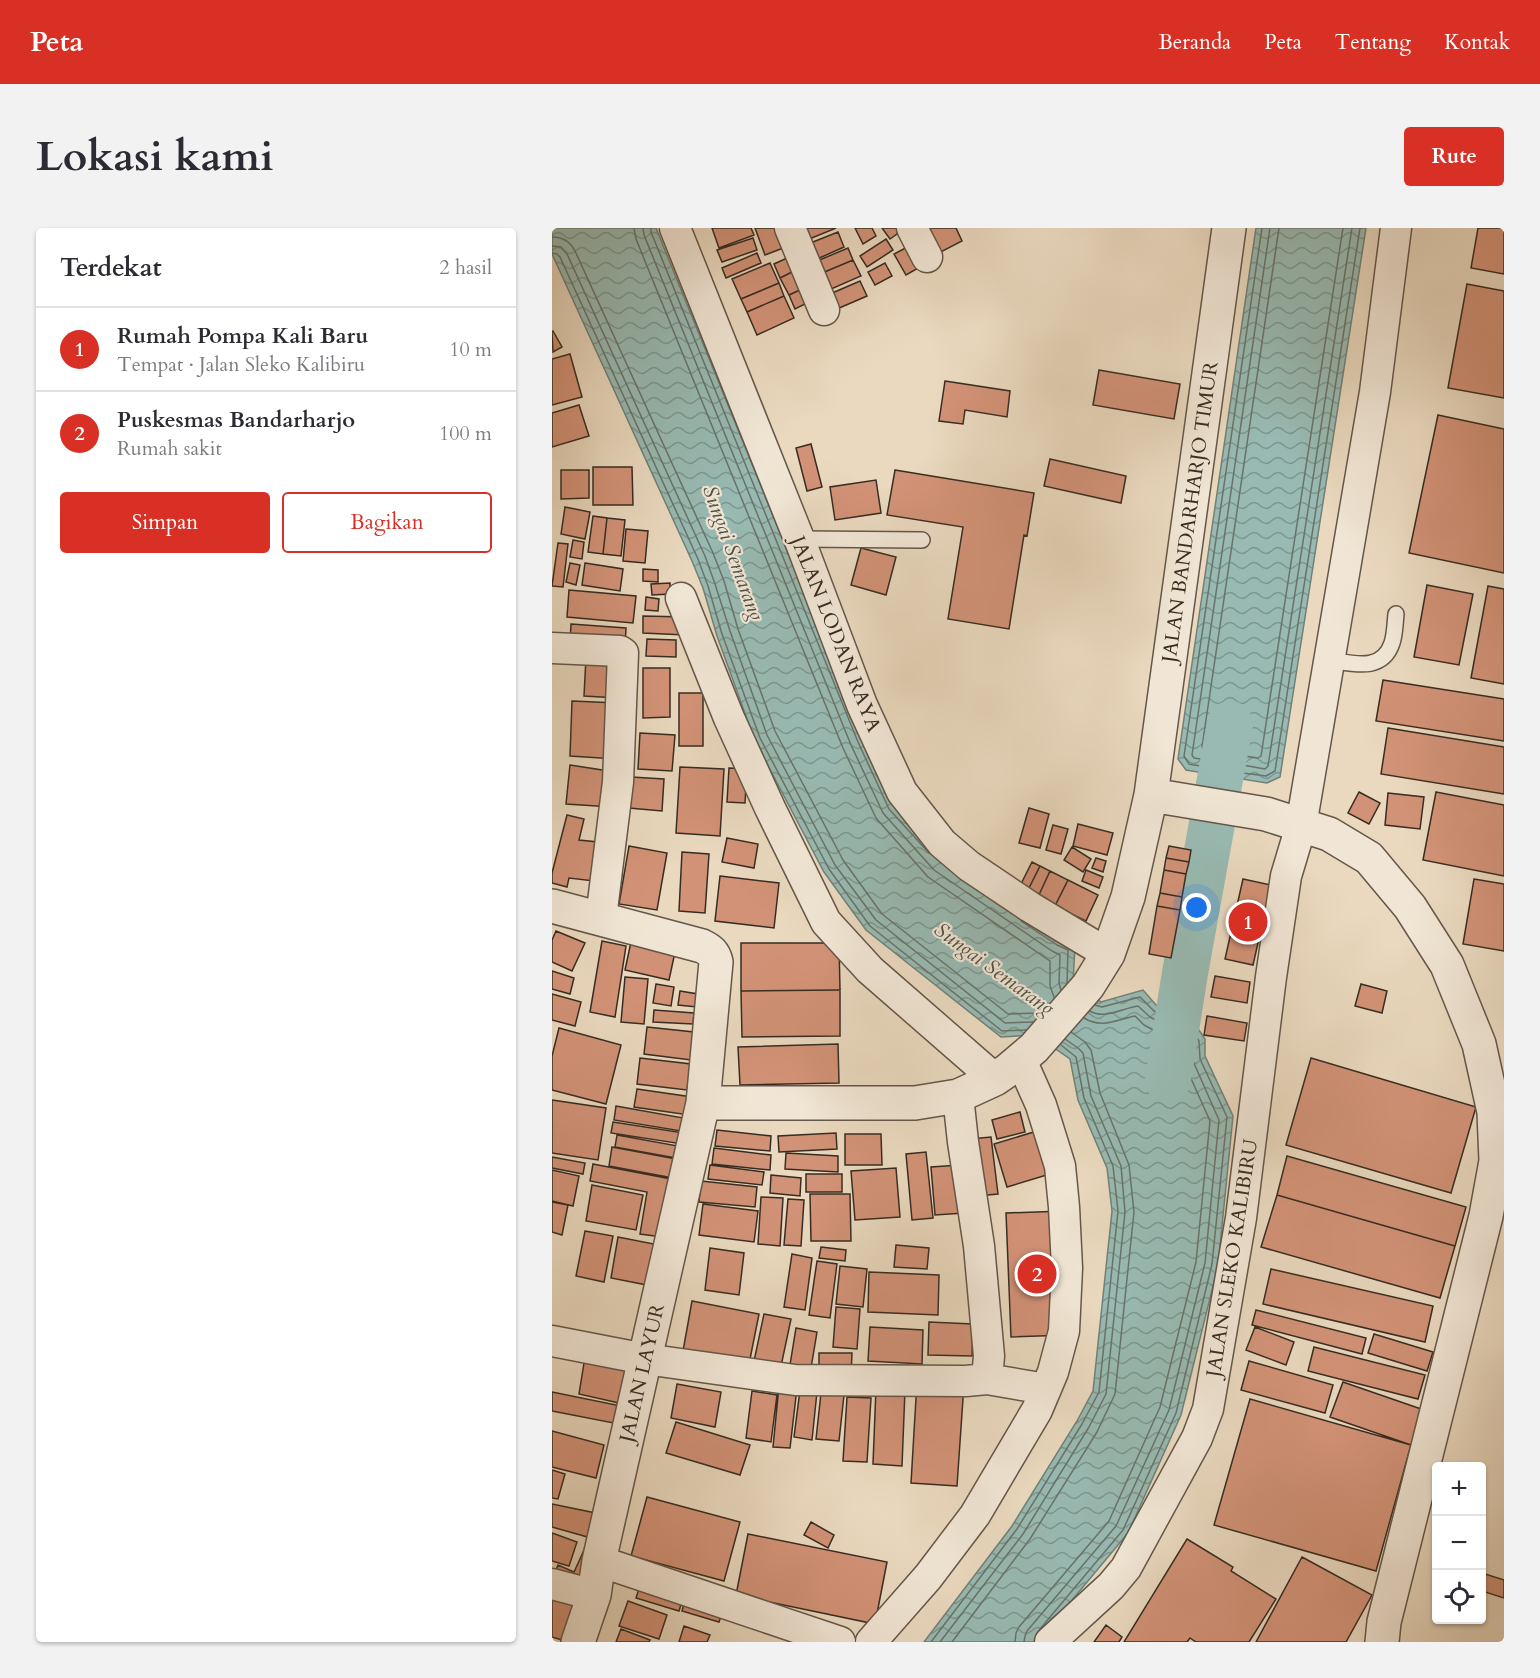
<!DOCTYPE html>
<html lang="id">
<head>
<meta charset="utf-8">
<style>
	body { margin:0; font-family:Cardo,serif; background:#f2f2f3; color:#2b2b33 }
	.controls { position:absolute; right:18px; bottom:18px; display:grid; overflow:hidden; border-radius:6px; box-shadow:0 2px 4px #0004 }
	.controls button { width:54px; height:54px; display:grid; place-items:center; padding:0; border:0; border-bottom:2px solid #e1e1e2; background:#fff; color:#2b2b33; font:30px sans-serif }
	.you { position:absolute; left:645px; top:680px; width:21px; height:21px; margin:-15px; border:4px solid #fff; border-radius:50%; background:#1a73e8; box-shadow:0 0 0 9px #1a73e833 }
	.badge { display:grid; place-items:center; width:39px; height:39px; border-radius:50%; background:#d93025; color:#fff; font-size:20px; font-weight:700 }
	.pin { position:absolute; translate:-50% -50%; border:3px solid #fff; box-shadow:0 2px 6px #0006 }
	.list { margin:0; padding:0; list-style:none }
	h2 { display:flex; justify-content:space-between; align-items:center; height:78px; margin:0; padding:0 24px; font-size:26px }
	h2 small { font-size:20px; font-weight:400; color:#7c7c81 }
	.list li { display:grid; grid-template-columns:39px 1fr auto; gap:18px; align-items:center; box-sizing:border-box; height:84px; padding:0 24px; border-top:2px solid #e1e1e2 }
	.list b { display:block; font-size:22px; white-space:nowrap }
	.list p { margin:0; font-size:20px; white-space:nowrap; color:#7c7c81 }
	.list em { font-size:20px; font-style:normal; color:#7c7c81 }
	.actions { display:flex; gap:12px; padding:18px 24px }
	.actions a { flex:1; padding:14px 0; border:2px solid #d93025; border-radius:6px; text-align:center; font-size:21px; color:#d93025 }
	.actions .main { background:#d93025; color:#fff }
	.icon { flex:none; width:33px; height:33px; fill:none; stroke:currentColor; stroke-width:2; stroke-linecap:round; stroke-linejoin:round }
	.map { position:relative; flex:none; width:952px; height:1414px; overflow:hidden; border-radius:6px }
	header { display:flex; align-items:center; gap:36px; box-sizing:border-box; height:84px; padding:0 30px; background:#d93025; color:#fff }
	header strong { font-size:28px }
	nav { display:flex; gap:33px; margin-inline-start:auto; font-size:21px }
	.intro { display:flex; align-items:center; justify-content:space-between; box-sizing:border-box; height:144px; padding:0 36px }
	h1 { margin:0; font-size:42px }
	.button { padding:15px 27px; border-radius:6px; background:#d93025; color:#fff; font-size:21px; font-weight:700 }
	main { display:flex; gap:36px; padding:0 36px }
	aside { flex:1; background:#fff; border-radius:6px; box-shadow:0 2px 4px #0004 }
	.map>svg:first-child { display:block }
	.water { fill:url(#water-waves); stroke:#718178; stroke-width:1.5 }
	.lines { fill:none; stroke-linecap:round; stroke-linejoin:round }
	.shore { stroke:#68736a; stroke-width:1.5 }
	.river { stroke:#98bab2; stroke-width:46 }
	.building { fill:#d29277; stroke:#372c22; stroke-width:1.5 }
	.service-casing { stroke:#645749; stroke-width:18 }
	.minor-casing { stroke:#645749; stroke-width:33 }
	.tertiary-casing { stroke:#645749; stroke-width:36 }
	.service { stroke:#f1e6d5; stroke-width:15 }
	.minor { stroke:#f1e6d5; stroke-width:30 }
	.tertiary { stroke:#f1e6d5; stroke-width:33 }
	.labels { text-anchor:middle; dominant-baseline:central; stroke-width:4.5; stroke-linejoin:round; paint-order:stroke }
	.street-label { font-size:20px; fill:#372c22; stroke:#f1e6d5 }
	.water-label { font-size:21px; font-style:italic; fill:#4f5046; stroke:#f1e6d5 }
</style>
</head>
<body>
<header>
<strong>Peta</strong>
<nav><a>Beranda</a><a>Peta</a><a>Tentang</a><a>Kontak</a></nav>
</header>
<div class="intro"><h1>Lokasi kami</h1><a class="button">Rute</a></div>
<main>
<aside>
<h2>Terdekat<small>2 hasil</small></h2>
<ul class="list">
<li><span class="badge">1</span><div><b>Rumah Pompa Kali Baru</b><p>Tempat · Jalan Sleko Kalibiru</p></div><em>10 m</em></li>
<li><span class="badge">2</span><div><b>Puskesmas Bandarharjo</b><p>Rumah sakit</p></div><em>100 m</em></li>
</ul>
<div class="actions"><a class="main">Simpan</a><a>Bagikan</a></div>
</aside>
<div class="map">
<svg width="952" height="1414" viewBox="0 0 952 1414">
	<defs>
		<pattern id="water-waves" width="16" height="10" patternUnits="userSpaceOnUse" patternTransform="scale(1.5)"><rect width="16" height="10" fill="#98bab2"/><path d="M0 5q4-4 8 0t8 0" fill="none" stroke="#7d9790"/></pattern>
	</defs>
	<rect width="100%" height="100%" fill="#ead9bf"/>
	<filter id="stains"><feTurbulence type="fractalNoise" baseFrequency=".00333" numOctaves="4"/><feColorMatrix values="0 0 0 0 .2 0 0 0 0 .09 0 0 0 0 .02 0 0 0 .5 -.17"/></filter>
	<radialGradient id="worn" r=".72"><stop offset=".6" stop-color="#630" stop-opacity="0"/><stop offset="1" stop-color="#630" stop-opacity=".3"/></radialGradient>
	<!-- water -->
	<path class="water" d="M0 0H104L312 512 342 577 523 717 521 756 549 774 591 762 605 778 645 799 653 811V828L681 888 666 1038 629 1187 576 1305 490 1408 483 1414H372L460 1298 525 1193 541 1163 560 983 555 940 526 872 518 831 483 807 449 809 314 702 272 644 203 513 165 408 151 360 140 333 0 26Z
		M704 0H814L728 549 715 555 684 550 681 560 656 556 658 546 634 542 626 531Z"/>
	<g class="lines">
		<!-- shore -->
		<path class="shore" d="M82 0 84 11 291 520 324 590 376 649 498 733V758L502 769
			M91 0 92 7 299 517 331 585 382 642 500 723 508 727 507 755 509 762
			M99 0V4L306 514 337 581 377 625
			M710 0 632 528 637 536C650 539 661 536 665 551L674 552 683 544 714 548 723 543 808 0
			M718 0 640 527 642 530 662 533 672 542 685 536 713 541 716 538 800 0
			M727 0 650 519 652 522 663 524 673 530 685 527 706 530 709 528 791 0
			M0 9C11 9 18 13 23 23L161 325 172 353 186 401 223 503 291 632 330 686 456 786 488 785
			M0 18 9 19 15 26 153 328 163 356 178 403 215 507 283 637 324 692 453 795 481 794
			M0 25 5 26 8 29 146 331 156 358 170 406 208 510 277 641 318 698 450 803 474 802
			M469 693 505 717 516 722 515 755
			M488 1401 571 1302 624 1185 660 1036 675 889 648 831 647 813 641 804 602 783 588 769 550 779 543 777
			M379 1414 465 1301 530 1196 547 1164 566 983 561 938 532 870 524 829 509 817
			M388 1414 471 1306 537 1199 554 1166 573 984 569 938 539 868 531 825 526 820 513 811
			M400 1414 478 1311 545 1204 563 1166 582 984 577 937 548 865 539 822 533 814 519 804
			M463 1414 464 1405 467 1399 557 1293 608 1179 644 1034 658 893 633 837 630 817 592 797 583 788C564 792 550 801 532 790
			M472 1414 473 1408 475 1403 564 1298 617 1182 653 1035 667 892 641 833 639 815 635 809 598 789 586 778C571 780 553 792 538 783"/>
		<!-- river -->
		<path class="river" d="M616 852 633 745 678 496"/>
	</g>
	<!-- building -->
	<path class="building" d="M160 0H199L202 7 167 20Z
		M203 0H233L239 17 213 27Z
		M244 0H284L250 14Z
		M303 0H320L324 8 311 16Z
		M330 0H351L352 1 338 11Z
		M365 0H404L410 13 379 29Z
		M926 0H952V46L919 40Z
		M286 4 292 19 263 32 256 16Z
		M201 10 205 22 170 34 165 22Z
		M334 11 341 22 315 39 308 28Z
		M363 15 375 35 354 47 342 26Z
		M296 20 301 32 263 48 258 36Z
		M205 25 209 35 174 50 170 40Z
		M244 26 250 39 228 50 222 36Z
		M301 32 309 48 270 65 263 48Z
		M218 35 227 55 189 71 180 51Z
		M333 35 340 48 323 57 316 44Z
		M250 39 259 57 237 67 228 50Z
		M308 53 315 68 285 81 278 66Z
		M227 55 232 68 195 84 189 71Z
		M915 56 952 63V170L896 160Z
		M259 57 265 70 243 81 237 67Z
		M232 68 242 90 205 107 195 84Z
		M1 103 10 119 1 124 0 104Z
		M18 126 30 169 0 177V131Z
		M547 142 628 156 622 191 541 177Z
		M393 153 458 163 455 189 413 182 411 196 387 193Z
		M27 177 37 208 0 219V185Z
		M886 187 952 201V345L857 325Z
		M259 216 270 259 255 263 244 220Z
		M498 231 574 248 569 275 492 258Z
		M41 239H80L81 277H41Z
		M9 242H37V270L9 271Z
		M343 242 482 265 475 308 472 307 457 401 396 391 411 299 335 287Z
		M324 252 329 285 283 292 278 259Z
		M13 279 38 284 33 311 9 306Z
		M41 288 55 290 51 326 36 324Z
		M55 290 73 292 69 328 51 326Z
		M74 301 96 303 93 335 71 333Z
		M21 312 32 314 30 331 18 329Z
		M6 315 16 316 11 359 0 358Z
		M309 320 344 329 334 367 299 357Z
		M18 335 28 337 24 357 14 354Z
		M33 335 71 341 68 363 30 357Z
		M91 341 106 342V354L91 353Z
		M118 355V366L100 367 99 356Z
		M875 357 921 366 907 437 862 429Z
		M936 358 952 361V456L919 450Z
		M17 362 84 368 81 395 15 389Z
		M94 369 107 371 106 383 93 382Z
		M91 388 133 389V407L91 405Z
		M19 396 74 400 73 419 18 415Z
		M95 411 124 412V429L94 428Z
		M34 429 67 431 66 470 32 468Z
		M91 440H118V489L91 490Z
		M831 452 952 471V513L824 493Z
		M127 465H151V518H127Z
		M20 473 65 475 64 531 18 528Z
		M836 500 952 519V566L829 546Z
		M88 505 123 507 120 543 86 541Z
		M18 537 63 544 60 579 14 576Z
		M128 539 172 541 168 608 124 605Z
		M177 540 195 541 193 575 175 574Z
		M79 549 112 551 110 583 77 580Z
		M807 564 828 575 817 596 796 585Z
		M884 564 952 577V648L871 632Z
		M836 565 872 569 868 601 833 597Z
		M477 580 497 586 488 620 467 615Z
		M15 587 32 591 27 612 56 615 51 654 17 650 15 659 0 655V645Z
		M526 596 561 605 555 627 521 618Z
		M501 597 516 601 509 626 494 622Z
		M175 610 206 616 202 640 170 634Z
		M77 618 115 625 105 682 67 676Z
		M617 618 639 622 637 634 614 630Z
		M520 619 539 631 531 644 512 632Z
		M130 624 157 626 153 685 127 683Z
		M544 630 554 633 551 644 540 640Z
		M614 630 637 634 634 646 612 642Z
		M480 634 488 638 475 664 467 660Z
		M488 638 498 643 486 669 475 664Z
		M534 642 551 649 547 660 530 653Z
		M612 642 634 646 630 669 608 665Z
		M498 643 516 652 503 678 486 669Z
		M168 648 227 655 222 700 163 693Z
		M691 651 719 657 701 737 673 731Z
		M922 651 952 656V723L911 716Z
		M516 652 546 667 534 693 503 678Z
		M608 665 630 669 628 682 605 678Z
		M605 678 628 682 619 730 597 726Z
		M4 703 33 715 20 743 0 734V712Z
		M50 713 74 718 63 789 38 784Z
		M79 714 123 724 117 752 73 742Z
		M189 715H287L288 762 189 763Z
		M0 743 22 750 18 766 0 761Z
		M663 748 698 754 695 775 659 769Z
		M73 749 96 751 92 796 69 794Z
		M104 756 122 759 119 778 101 775Z
		M809 756 835 763 830 785 803 778Z
		M288 762V808L190 809 189 763Z
		M128 763 146 766 145 779 126 777Z
		M0 766 29 774 23 798 0 792Z
		M102 782 142 785 141 796 101 794Z
		M655 788 695 795 692 813 652 807Z
		M95 799 142 804 139 832 92 826Z
		M7 800 69 817 54 876 0 862V828Z
		M286 816 287 855 188 857 186 819Z
		M88 830 139 836 135 862 85 856Z
		M759 830 924 879 899 965 734 917Z
		M85 861 140 869 137 887 82 879Z
		M0 872 54 880 46 932 0 925Z
		M64 878 137 891 135 904 62 892Z
		M468 884 473 904 445 911 440 892Z
		M61 894 132 905 130 916 59 905Z
		M165 902 219 908 218 923 163 918Z
		M485 903 498 946 455 959 442 916Z
		M284 905 285 921 227 924 226 908Z
		M293 906H329L330 937H293Z
		M65 907 126 918 124 930 63 919Z
		M439 909 446 966 425 968 418 911Z
		M60 919 124 931 121 950 57 938Z
		M162 920 219 927 218 942 160 936Z
		M374 924 381 990 360 992 354 926Z
		M234 925 286 928V944L233 941Z
		M735 928 914 979 903 1018 725 967Z
		M0 929 33 935 31 946 0 940Z
		M41 936 119 951 110 1009 88 1006 95 964 38 953Z
		M158 937 212 944 210 957 156 951Z
		M408 937 412 985 383 987 379 939Z
		M344 940 348 989 303 992 299 943Z
		M0 942 27 948 21 978 0 973Z
		M254 946H290V964H254Z
		M219 947 249 950 248 968 218 965Z
		M149 953 205 959 203 979 147 974Z
		M40 957 91 967 84 1002 34 993Z
		M258 966H298L299 1013H259Z
		M725 967 903 1018 888 1070 709 1019Z
		M209 969 231 970 228 1018 206 1016Z
		M236 971 252 972 249 1018 232 1017Z
		M0 974 16 977 10 1007 0 1004Z
		M151 976 206 983 202 1014 147 1007Z
		M511 983 517 1107 459 1109 454 985Z
		M33 1003 61 1008 52 1054 24 1048Z
		M66 1009 107 1017 100 1058 59 1050Z
		M344 1017 377 1020 375 1041 342 1039Z
		M269 1019 294 1022 293 1033 267 1030Z
		M158 1020 192 1025 187 1067 153 1062Z
		M240 1026 260 1030 253 1082 232 1079Z
		M265 1033 285 1036 278 1090 257 1087Z
		M288 1038 315 1041 311 1079 284 1076Z
		M719 1041 881 1078 873 1114 711 1076Z
		M317 1044 387 1047 386 1087 316 1084Z
		M140 1073 207 1086 197 1136 131 1123Z
		M284 1079 308 1081 305 1121 281 1119Z
		M704 1082 814 1110 810 1126 700 1097Z
		M212 1086 239 1091 228 1143 201 1138Z
		M377 1094 421 1096 420 1128 376 1127Z
		M318 1099 371 1102 370 1136 316 1133Z
		M703 1099 742 1114 734 1137 694 1122Z
		M244 1100 265 1104 258 1146 237 1143Z
		M822 1106 881 1124 875 1143 816 1125Z
		M762 1119 873 1147 866 1171 756 1143Z
		M267 1125H300L299 1148 267 1147Z
		M33 1129 83 1140 76 1177 27 1166Z
		M697 1133 781 1157 773 1185 689 1162Z
		M365 1153 412 1156 405 1258 359 1255Z
		M791 1154 872 1182 859 1217 778 1189Z
		M125 1156 169 1164 163 1199 119 1190Z
		M227 1158 245 1160 238 1220 221 1219Z
		M324 1160 353 1162 350 1238 321 1236Z
		M248 1162 265 1164 260 1212 242 1209Z
		M200 1163 225 1167 219 1214 194 1210Z
		M0 1164 79 1180 39 1310 0 1299V1276L44 1285 62 1195 0 1183Z
		M269 1165 292 1167 287 1213 264 1211Z
		M295 1169 319 1170 315 1234 291 1233Z
		M698 1171 859 1217 824 1343 662 1297Z
		M124 1194 198 1217 188 1247 114 1225Z
		M0 1203 52 1217 44 1250 0 1239Z
		M0 1242 13 1246 6 1271 0 1270Z
		M95 1269 188 1294 172 1353 79 1328Z
		M259 1294 282 1307 276 1320 252 1307Z
		M0 1305 25 1314 17 1338 0 1333Z
		M196 1306 335 1334 323 1396 184 1367Z
		M635 1311 681 1339 679 1343 724 1371 697 1414H644L638 1410 635 1414H572Z
		M33 1320 48 1326 34 1361 2 1347 6 1337 22 1344Z
		M750 1329 820 1367 794 1414H704Z
		M930 1345 952 1352V1370L930 1363Z
		M89 1354 132 1367 127 1383 84 1370Z
		M0 1362 35 1372 17 1414 0 1409Z
		M134 1367 172 1379 167 1394 130 1383Z
		M76 1373 115 1387 107 1411 67 1398Z
		M554 1397 570 1409 567 1414H542Z
		M132 1398 158 1407 155 1414H127Z
		M69 1401 98 1412 97 1414H64Z"/>
	<g class="lines">
		<defs>
			<path id="service" d="M247 311 370 312
				M777 432C800 435 830 445 840 415 843 406 843 395 844 386"/>
			<path id="minor" d="M123 0 250 318 310 477 350 564 390 615 417 638 478 679 556 726
				M238 0 272 82
				M360 0 375 29
				M129 370 177 490 218 580 274 694 318 742 443 851
				M0 420 68 423 71 425 66 554 49 690
				M406 868 411 914 427 1018 437 1128 435 1151
				M0 1113 93 1131 243 1152 414 1153 435 1151 494 1161
				M47 1333 288 1414
				M0 1356 42 1367
				M319 1414 376 1349 423 1287 485 1182 501 1144 512 1103 515 1040 512 979 508 938 489 877 469 832
				M498 1414 559 1358 574 1340 645 1210 656 1181 689 990 719 749 734 648 749 598 823 164 844 0"/>
			<path id="tertiary" d="M599 567 677 0
				M0 678 150 718C158 722 162 725 164 734L151 875 47 1333 42 1367 26 1414
				M151 875H363L406 868 443 851 456 842 482 820 536 758 556 726 576 669 599 567 714 586 777 606 817 630 858 679 895 737 927 816 942 884 944 933 934 988 832 1394 830 1414"/>
		</defs>
		<!-- service casing -->
		<use href="#service" class="service-casing"/>
		<!-- minor casing -->
		<use href="#minor" class="minor-casing"/>
		<!-- tertiary casing -->
		<use href="#tertiary" class="tertiary-casing"/>
		<!-- service -->
		<use href="#service" class="service"/>
		<!-- minor -->
		<use href="#minor" class="minor"/>
		<!-- tertiary -->
		<use href="#tertiary" class="tertiary"/>
	</g>
	<g class="labels">
		<!-- street labels -->
		<g class="street-label">
			<text transform="translate(638 284) rotate(-82)">JALAN BANDARHARJO TIMUR</text>
			<text transform="translate(284 406) rotate(68)">JALAN LODAN RAYA</text>
			<text transform="translate(680 1030) rotate(-81)">JALAN SLEKO KALIBIRU</text>
			<text transform="translate(90 1145) rotate(-77)">JALAN LAYUR</text>
		</g>
		<!-- water labels -->
		<g class="water-label">
			<text transform="translate(181 325) rotate(70)">Sungai Semarang</text>
			<text transform="translate(442 741) rotate(36)">Sungai Semarang</text>
		</g>
	</g>
	<rect width="100%" height="100%" filter="url(#stains)"/>
	<rect width="100%" height="100%" fill="url(#worn)"/>
</svg>
<div class="controls">
<button>+</button>
<button>−</button>
<button><svg class="icon" aria-label="locate" viewBox="0 0 24 24"><circle cx="12" cy="12" r="6"/><path d="M12 2v4M12 18v4M2 12h4M18 12h4"/></svg></button>
</div>
<div class="you"></div>
<div class="pin badge" style="left:696px;top:694px">1</div>
<div class="pin badge" style="left:485px;top:1046px">2</div>
</div>
</main>
</body>
</html>
